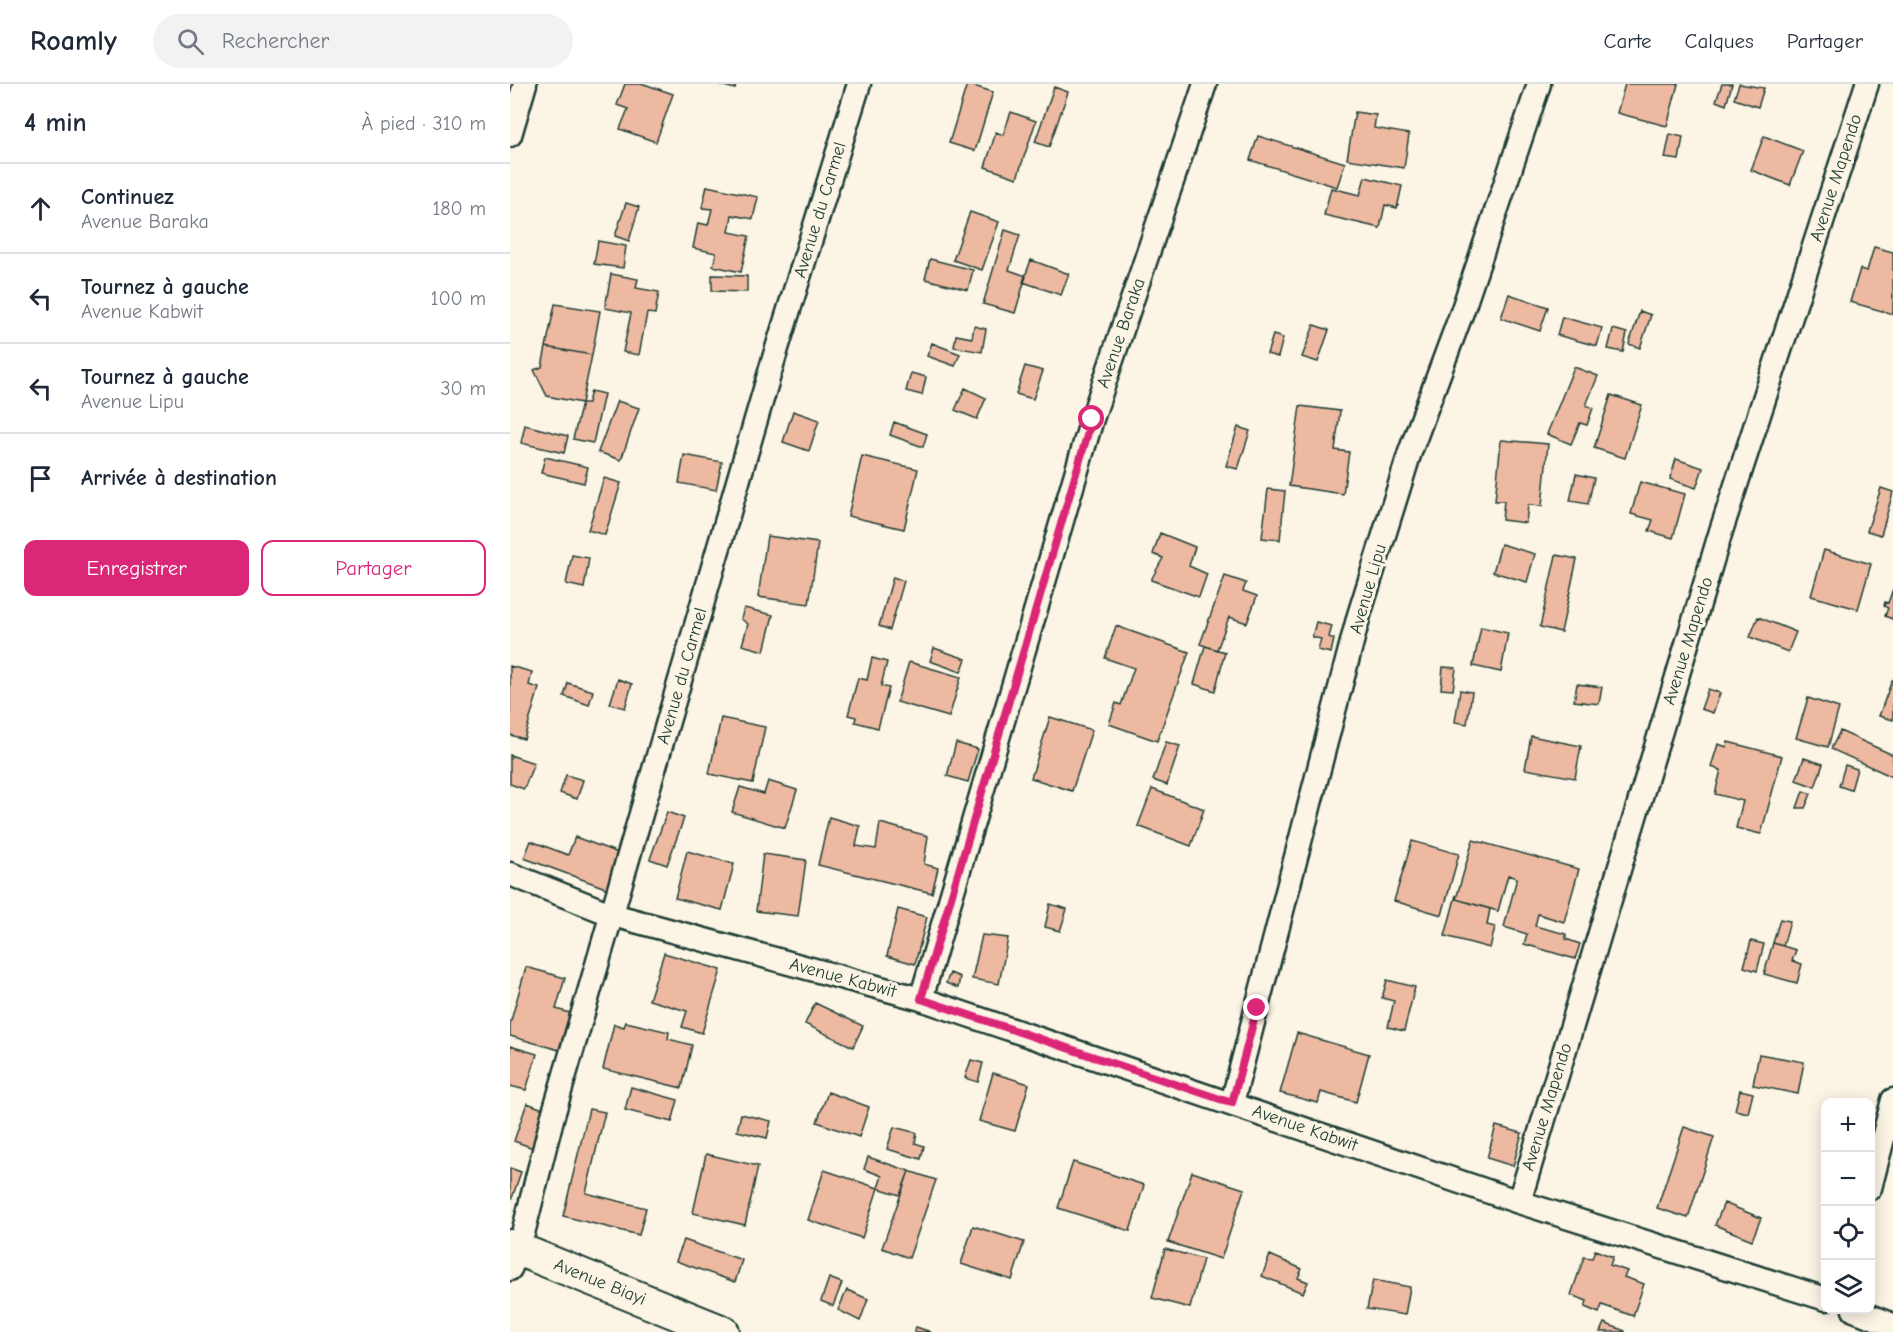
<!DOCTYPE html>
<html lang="fr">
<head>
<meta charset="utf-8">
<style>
	body { margin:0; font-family:"Comic Neue",sans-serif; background:#f2f2f3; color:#1f2937 }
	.controls { position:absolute; right:18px; bottom:18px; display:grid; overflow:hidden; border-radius:12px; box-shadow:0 3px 15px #0003 }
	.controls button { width:54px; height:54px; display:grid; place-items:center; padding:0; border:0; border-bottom:2px solid #e0e1e3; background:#fff; color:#1f2937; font:30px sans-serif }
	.stop { position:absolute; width:18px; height:18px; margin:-14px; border:4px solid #db2777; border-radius:50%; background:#fff }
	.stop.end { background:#db2777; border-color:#fff; box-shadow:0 2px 6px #0008 }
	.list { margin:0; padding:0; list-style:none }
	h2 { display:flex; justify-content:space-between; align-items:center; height:78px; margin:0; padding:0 24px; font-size:26px }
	h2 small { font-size:20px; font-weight:400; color:#747a83 }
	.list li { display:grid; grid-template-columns:39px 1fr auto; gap:18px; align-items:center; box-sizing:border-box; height:90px; padding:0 24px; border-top:2px solid #e0e1e3 }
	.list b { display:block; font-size:22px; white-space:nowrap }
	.list p { margin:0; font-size:20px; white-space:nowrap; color:#747a83 }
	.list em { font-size:20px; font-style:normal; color:#747a83 }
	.actions { display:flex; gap:12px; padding:18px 24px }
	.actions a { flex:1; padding:14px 0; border:2px solid #db2777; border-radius:12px; text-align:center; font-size:21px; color:#db2777 }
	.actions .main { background:#db2777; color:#fff }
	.icon { flex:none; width:33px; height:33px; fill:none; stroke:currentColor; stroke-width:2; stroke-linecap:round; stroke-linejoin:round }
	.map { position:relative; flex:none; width:1383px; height:1248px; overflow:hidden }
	header { display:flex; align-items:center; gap:36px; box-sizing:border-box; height:84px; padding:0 30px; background:#fff; border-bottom:2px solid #e0e1e3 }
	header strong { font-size:28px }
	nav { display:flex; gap:33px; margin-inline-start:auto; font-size:21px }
	.search { width:420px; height:54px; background:#f2f2f3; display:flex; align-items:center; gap:15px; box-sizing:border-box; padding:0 21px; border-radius:33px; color:#747a83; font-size:22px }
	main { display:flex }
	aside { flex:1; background:#fff }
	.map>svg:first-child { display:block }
	.building { fill:#eeb9a1; stroke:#1f3d34; stroke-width:1.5 }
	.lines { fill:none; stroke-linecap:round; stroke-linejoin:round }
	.street-casing { stroke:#1f3d34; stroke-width:27 }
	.secondary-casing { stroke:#1f3d34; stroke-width:36 }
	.street { stroke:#fcf5e5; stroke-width:22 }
	.secondary { stroke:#fcf5e5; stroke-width:32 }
	.route { stroke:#db2777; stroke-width:8 }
	.labels { text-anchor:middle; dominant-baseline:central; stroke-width:6; stroke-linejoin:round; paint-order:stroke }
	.street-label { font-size:18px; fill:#1f3d34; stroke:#fcf5e5 }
</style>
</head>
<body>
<header>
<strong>Roamly</strong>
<div class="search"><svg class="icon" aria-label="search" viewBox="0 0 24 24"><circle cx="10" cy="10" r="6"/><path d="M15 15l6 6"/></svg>Rechercher</div>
<nav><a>Carte</a><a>Calques</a><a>Partager</a></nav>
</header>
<main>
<aside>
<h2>4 min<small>À pied · 310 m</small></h2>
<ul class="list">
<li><svg class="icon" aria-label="ahead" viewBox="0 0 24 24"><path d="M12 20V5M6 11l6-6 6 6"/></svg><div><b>Continuez</b><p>Avenue Baraka</p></div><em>180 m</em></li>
<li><svg class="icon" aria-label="left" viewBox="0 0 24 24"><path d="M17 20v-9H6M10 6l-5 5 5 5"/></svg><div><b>Tournez à gauche</b><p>Avenue Kabwit</p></div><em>100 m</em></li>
<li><svg class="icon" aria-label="left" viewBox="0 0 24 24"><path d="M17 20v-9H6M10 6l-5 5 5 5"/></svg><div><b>Tournez à gauche</b><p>Avenue Lipu</p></div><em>30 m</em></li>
<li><svg class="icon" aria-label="arrive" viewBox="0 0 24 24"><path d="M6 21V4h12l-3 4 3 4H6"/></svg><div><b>Arrivée à destination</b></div></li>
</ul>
<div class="actions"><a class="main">Enregistrer</a><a>Partager</a></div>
</aside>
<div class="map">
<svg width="1383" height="1248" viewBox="0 0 1383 1248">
	<rect width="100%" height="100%" fill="#fcf5e5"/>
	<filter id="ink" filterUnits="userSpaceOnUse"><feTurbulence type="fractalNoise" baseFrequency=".0167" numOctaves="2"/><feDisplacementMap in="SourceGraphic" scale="12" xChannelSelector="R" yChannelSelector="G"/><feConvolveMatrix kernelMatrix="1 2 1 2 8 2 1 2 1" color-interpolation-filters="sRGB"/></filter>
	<g filter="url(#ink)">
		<!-- building -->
		<path class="building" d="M115 0H134L163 10 146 58 110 45 118 25 107 21Z
			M207 0H226L225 5Z
			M457 0 483 8 465 67 439 59Z
			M1115 0H1168L1157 42 1107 29Z
			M1212 0H1222L1216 21 1206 17Z
			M1229 0 1254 4 1248 23 1224 15Z
			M544 3 558 8 539 63 525 58Z
			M501 28 526 37 507 94 475 83 486 48 493 51Z
			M845 28 866 31 864 44 899 50 894 84 837 75Z
			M1160 50 1173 53 1169 76 1155 74Z
			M748 52 835 79 827 103 740 76Z
			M1254 52 1293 67 1280 101 1241 86Z
			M855 93 892 102 887 124 875 121 870 144 814 131 821 104 850 111Z
			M197 102 248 113 243 135 222 131 219 148 239 152 231 188 203 182 206 169 183 164 188 139 198 141 202 125 192 124Z
			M116 119 129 123 119 157 105 152Z
			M460 128 489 138 472 186 443 176Z
			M495 146 510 151 499 186 516 192 505 229 473 220Z
			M88 157 116 162 113 184 84 180Z
			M1364 163 1383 168V230L1340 218 1350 185 1357 187Z
			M420 175 463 186 458 206 415 195Z
			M521 176 559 190 551 211 513 198Z
			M101 190 128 195 126 204 149 208 145 230 137 229 129 271 113 268 121 229 95 224Z
			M202 191 237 192V208L202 207Z
			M999 210 1038 223 1030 247 991 234Z
			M45 220 90 227 82 271 36 263Z
			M1130 227 1141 231 1130 264 1119 260Z
			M1052 233 1092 244 1087 262 1047 251Z
			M804 241 819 246 808 278 792 273Z
			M464 242 476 245 472 268 444 263 446 251 462 254Z
			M1103 245 1117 249 1113 268 1098 265Z
			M763 251 773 254 768 273 757 270Z
			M422 259 450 270 445 282 417 272Z
			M36 263 82 271 72 319 37 312 24 286 32 283Z
			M515 282 533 287 523 315 506 310Z
			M1064 283 1088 292 1076 321 1083 324 1077 341 1070 339 1061 360 1037 350Z
			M401 289 416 293 412 311 396 307Z
			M455 304 476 314 467 335 445 326Z
			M81 307 94 310 83 359 63 355 72 319H78Z
			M1101 311 1132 321 1115 374 1084 364Z
			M107 317 129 324 111 376 88 368Z
			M790 322 830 327 825 366 839 368 833 410 779 402Z
			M283 327 309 336 299 367 273 358Z
			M384 338 417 350 413 363 380 351Z
			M15 341 58 352 54 369 11 359Z
			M728 343 740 347 728 385 716 382Z
			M991 356 1038 360 1032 422 1018 421 1016 439 992 436 994 417H985Z
			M174 371 212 378 206 406 169 399Z
			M352 372 408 385 394 445 338 432Z
			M35 373 78 383 74 399 31 389Z
			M1166 375 1193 384 1186 404 1160 395Z
			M1066 390 1084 394 1078 420 1060 417Z
			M94 394 111 399 95 451 78 446Z
			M1130 398 1175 410 1163 454 1139 447 1143 436 1121 430Z
			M1371 404 1383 408 1371 451 1357 447Z
			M758 405 775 407 770 456 752 454Z
			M650 449 685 463 679 482 697 490 689 513 641 496 653 474 643 470Z
			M257 452 308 459 299 520 248 513Z
			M991 460 1025 470 1017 498 983 488Z
			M1314 466 1361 480 1348 525 1301 512Z
			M62 471 79 474 74 504 56 500Z
			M1046 471 1067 475 1051 548 1030 543Z
			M715 492 736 499 733 507 747 512 737 539 719 533 707 566 690 560Z
			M383 493 394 497 380 546 369 542Z
			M1383 505V532L1382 535 1375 532 1378 524 1374 522 1375 518 1378 519Z
			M234 524 263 531 254 567 232 561 238 540 231 535Z
			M1248 533 1286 548 1278 568 1240 553Z
			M806 538 822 542 819 553 824 555 821 569 808 566 811 555 802 553Z
			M606 542 679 568 647 657 599 640 606 619 611 621 624 584 595 574Z
			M971 543 998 549 991 588 963 582Z
			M695 562 715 568 705 607 684 600Z
			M424 564 456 575 451 588 420 577Z
			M362 574 377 578 371 602 379 604 368 644 345 638 346 633 338 631 348 594 357 596Z
			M399 578 451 593 439 633 387 618Z
			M0 582 22 588 19 601 29 604 14 655 0 651Z
			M933 583 946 584 943 606 931 605Z
			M108 595 122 600 115 624 100 620Z
			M1382 596H1383V636L1369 632Z
			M58 599 83 607 79 621 54 612Z
			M1067 600 1092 603 1089 620 1064 617Z
			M1198 605 1210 609 1203 629 1191 625Z
			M950 606 962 608 957 640 945 638Z
			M1298 614 1329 624 1318 663 1286 654Z
			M540 633 582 646 562 707 521 694Z
			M211 634 255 643 243 699 199 690Z
			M1330 647 1383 671V693L1321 665Z
			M1021 652 1071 662 1065 694 1015 685Z
			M656 658 670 662 657 701 643 696Z
			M1218 658 1272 672 1251 750 1226 744 1233 717 1205 710 1211 686 1201 683 1208 660 1217 663Z
			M446 659 468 665 458 698 437 692Z
			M0 671 24 679 14 705 0 700Z
			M1294 674 1313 680 1305 703 1286 696Z
			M1335 681 1347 685 1341 706 1329 702Z
			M56 691 73 696 67 715 50 709Z
			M258 697 287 706 275 744 222 728 230 703 254 710Z
			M642 705 694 725 681 762 628 742Z
			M1293 707 1301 710 1295 724H1287Z
			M157 728 174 734 157 781 140 775Z
			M319 733 350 742 346 762 366 765 370 739 418 752 414 780 428 784 422 809 308 781Z
			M65 753 114 771 101 806 14 774 21 757 58 771Z
			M963 756 1069 785 1054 838 1028 830 1025 842 1056 850V855L1070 860 1065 875 1014 860 1017 850 994 843 1007 794 998 791 988 827 946 815Z
			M902 757 949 770 932 831 884 817Z
			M177 767 224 780 212 826 165 814Z
			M253 770 296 776 288 832 246 827Z
			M946 811V815L980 825 977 841 985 843 980 864 935 852Z
			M540 820 557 825 550 847 535 843Z
			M388 825 417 833 405 880 377 872Z
			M1270 835 1280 837 1273 862 1263 859Z
			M472 851 498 854 489 900 462 895Z
			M1241 857 1254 860 1247 887 1234 883Z
			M1263 859 1286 866 1282 877 1292 880 1287 899 1254 890Z
			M154 869 211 886 192 949 172 943 177 927 139 916Z
			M16 883 55 894 46 925 60 929 49 966 0 952V940Z
			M440 889 450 893 448 904 436 899Z
			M877 896 905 903 894 947 878 943 884 917 872 914Z
			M305 919 353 942 343 963 295 940Z
			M116 938 159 948 158 955 182 961 172 1004 93 985 104 940 114 943Z
			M787 949 859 970 846 1018 811 1008 808 1019 770 1009Z
			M0 962 27 970 16 1006 0 1002Z
			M1249 970 1294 978 1288 1010 1243 1001Z
			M461 976 473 979 468 998 455 994Z
			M483 989 519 1000 505 1047 469 1037Z
			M121 1003 168 1016 162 1038 115 1026Z
			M1230 1006 1243 1009 1238 1029 1225 1026Z
			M318 1008 359 1023 349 1053 307 1038Z
			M17 1019 36 1026 23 1064 4 1057Z
			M79 1025 95 1028 76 1109 136 1124 129 1151 53 1132Z
			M231 1030 261 1037 257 1054 227 1047Z
			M986 1042 1012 1049 1003 1082 977 1074Z
			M384 1043 407 1049 405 1059 414 1062 411 1075 377 1065Z
			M1174 1043 1204 1053 1178 1134 1147 1124Z
			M196 1070 248 1082 235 1141 183 1129Z
			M358 1073 399 1087 390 1111 368 1104 372 1092 354 1085Z
			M563 1078 634 1101 620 1147 548 1124Z
			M0 1084 11 1088 2 1114H0Z
			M314 1086 368 1104 352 1154 298 1136Z
			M399 1087 426 1096 399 1174 372 1164Z
			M682 1088 734 1105 711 1175 658 1158Z
			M1214 1119 1251 1134 1242 1156 1205 1141Z
			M463 1142 514 1158 502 1196 451 1180Z
			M174 1156 232 1176 225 1198 166 1177Z
			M655 1165 693 1175 680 1224 642 1214Z
			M1085 1166 1103 1173 1100 1181 1117 1187 1114 1193 1134 1200 1123 1232 1092 1221 1089 1229 1075 1223 1077 1217 1061 1211 1074 1173 1082 1174Z
			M760 1171 792 1185 788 1194 798 1198 793 1209 752 1192Z
			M319 1194 332 1199 323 1222 311 1217Z
			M863 1196 900 1203 895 1231 857 1225Z
			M337 1206 358 1215 350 1237 328 1226Z
			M1094 1239 1115 1247V1248H1090Z
			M406 1243 421 1248H404Z"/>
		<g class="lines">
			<defs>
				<path id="street" d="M0 51 15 0
					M0 790 103 831 411 915 1009 1118 1316 1215
					M411 915 582 335 695 0
					M722 1019 849 531 900 368 952 228 1029 0
					M1360 1104 1383 1016
					M1009 1118 1211 447 1357 0
					M0 1185 9 1165 42 1035 264 274 349 0
					M1344 1226 1383 1241"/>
				<path id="secondary" d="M0 1162 213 1248"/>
			</defs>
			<!-- street casing -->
			<use href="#street" class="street-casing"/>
			<!-- secondary casing -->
			<use href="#secondary" class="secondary-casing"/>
			<!-- street -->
			<use href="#street" class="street"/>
			<!-- secondary -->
			<use href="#secondary" class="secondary"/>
		</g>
	</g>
	<g class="lines" filter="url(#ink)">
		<!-- route -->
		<path class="route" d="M582 335 411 915 722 1019 747 924"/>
	</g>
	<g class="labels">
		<!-- street labels -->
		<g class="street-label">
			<text transform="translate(1326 94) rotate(-72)">Avenue Mapendo</text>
			<text transform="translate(310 126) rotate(-73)">Avenue du Carmel</text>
			<text transform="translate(611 249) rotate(-71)">Avenue Baraka</text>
			<text transform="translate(858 505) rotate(-74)">Avenue Lipu</text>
			<text transform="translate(1178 557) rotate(-73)">Avenue Mapendo</text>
			<text transform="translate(172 592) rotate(-74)">Avenue du Carmel</text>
			<text transform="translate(333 894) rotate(15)">Avenue Kabwit</text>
			<text transform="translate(1037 1023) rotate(-73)">Avenue Mapendo</text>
			<text transform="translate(795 1044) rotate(19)">Avenue Kabwit</text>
			<text transform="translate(90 1198) rotate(22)">Avenue Biayi</text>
		</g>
	</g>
</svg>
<div class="controls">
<button>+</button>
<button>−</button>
<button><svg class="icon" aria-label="locate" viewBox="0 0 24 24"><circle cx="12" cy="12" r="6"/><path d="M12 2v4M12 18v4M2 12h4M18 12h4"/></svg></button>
<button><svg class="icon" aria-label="layers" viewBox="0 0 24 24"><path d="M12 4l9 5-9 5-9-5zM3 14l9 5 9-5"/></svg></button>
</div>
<div class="stop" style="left:582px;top:335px"></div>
<div class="stop end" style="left:747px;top:924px"></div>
</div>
</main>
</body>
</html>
